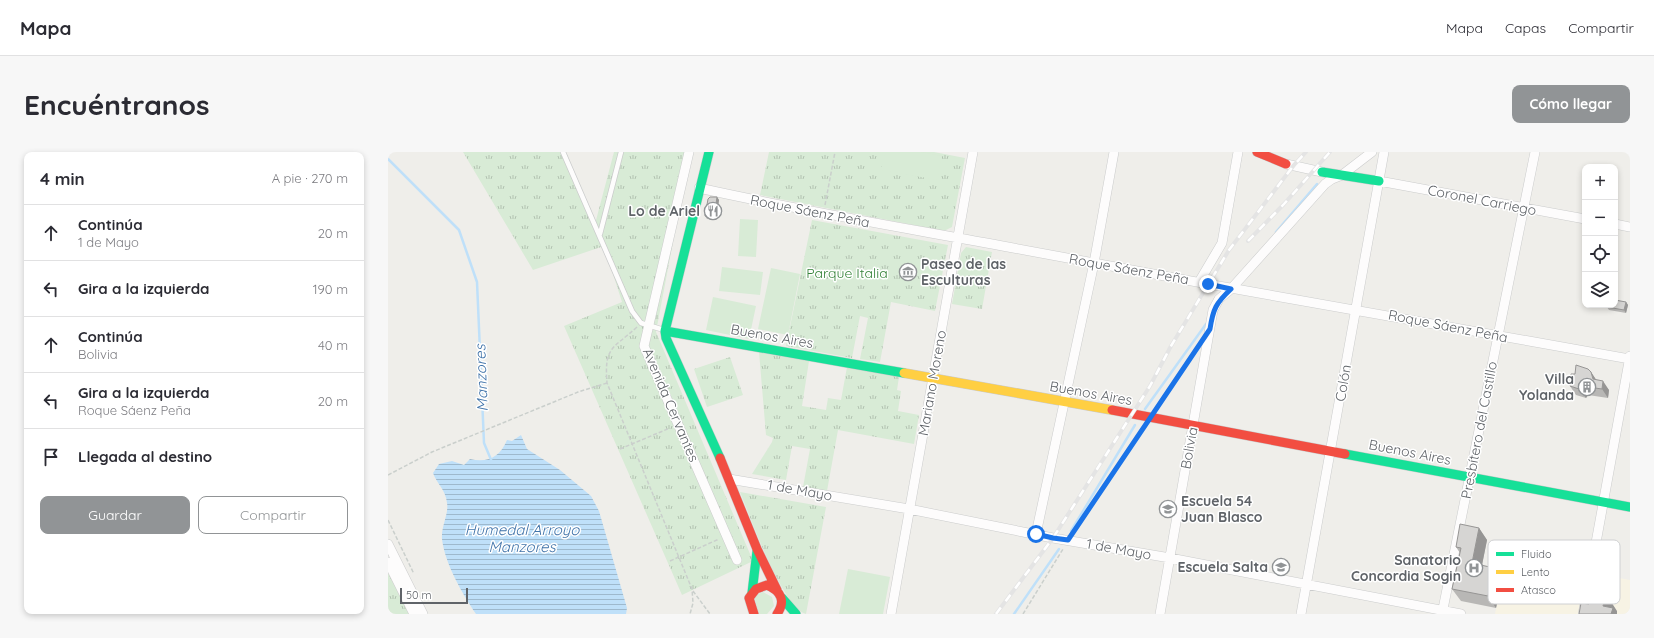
<!DOCTYPE html>
<html lang="es">
<head>
<meta charset="utf-8">
<style>
	body { margin:0; font-family:Quicksand,sans-serif; background:#f7f7f7; color:#2b2b33 }
	.controls { position:absolute; right:12px; top:12px; display:grid; overflow:hidden; border-radius:8px; box-shadow:0 2px 6px #0003 }
	.controls button { width:36px; height:36px; display:grid; place-items:center; padding:0; border:0; border-bottom:1px solid #e1e1e2; background:#fff; color:#2b2b33; font:20px sans-serif }
	.scale { position:absolute; left:12px; bottom:10px; width:68px; box-sizing:border-box; padding-left:4px; border:2px solid #5f6368; border-top:0; font-size:11px; line-height:14px; white-space:nowrap; color:#5f6368; -webkit-text-stroke:3px #fff; paint-order:stroke }
	.stop { position:absolute; width:12px; height:12px; margin:-9px; border:3px solid #1a73e8; border-radius:50%; background:#fff }
	.stop.end { background:#1a73e8; border-color:#fff; box-shadow:0 1px 4px #0008 }
	.list { margin:0; padding:0; list-style:none }
	h2 { display:flex; justify-content:space-between; align-items:center; height:52px; margin:0; padding:0 16px; font-size:17px }
	h2 small { font-size:13px; font-weight:400; color:#7c7c81 }
	.list li { display:grid; grid-template-columns:26px 1fr auto; gap:12px; align-items:center; box-sizing:border-box; height:56px; padding:0 16px; border-top:1px solid #e1e1e2 }
	.list b { display:block; font-size:15px; white-space:nowrap }
	.list p { margin:0; font-size:13px; white-space:nowrap; color:#7c7c81 }
	.list em { font-size:13px; font-style:normal; color:#7c7c81 }
	.actions { display:flex; gap:8px; padding:12px 16px }
	.actions a { flex:1; padding:9px 0; border:1px solid #919496; border-radius:8px; text-align:center; font-size:14px; color:#919496 }
	.actions .main { background:#919496; color:#fff }
	.icon { flex:none; width:22px; height:22px; fill:none; stroke:currentColor; stroke-width:2; stroke-linecap:round; stroke-linejoin:round }
	.map { position:relative; flex:none; width:1242px; height:462px; overflow:hidden; border-radius:8px }
	header { display:flex; align-items:center; gap:24px; box-sizing:border-box; height:56px; padding:0 20px; background:#fff; border-bottom:1px solid #e1e1e2 }
	header strong { font-size:19px }
	nav { display:flex; gap:22px; margin-inline-start:auto; font-size:14px }
	.intro { display:flex; align-items:center; justify-content:space-between; box-sizing:border-box; height:96px; padding:0 24px }
	h1 { margin:0; font-size:28px }
	.button { padding:10px 18px; border-radius:8px; background:#919496; color:#fff; font-size:14px; font-weight:700 }
	main { display:flex; gap:24px; padding:0 24px }
	aside { flex:1; background:#fff; border-radius:8px; box-shadow:0 2px 6px #0003 }
	.map>svg:first-child { display:block }
	.commercial { fill:#f7f3e4 }
	.grass { fill:url(#grass-tufts) }
	.garden { fill:#d8ebd6 }
	.water { fill:url(#water-rules) }
	.lines { fill:none; stroke-linecap:round; stroke-linejoin:round }
	.stream { stroke:#bfe0f9; stroke-width:2.5 }
	.lane-casing { stroke:#cbcccc; stroke-width:6 }
	.street-casing { stroke:#cbcccc; stroke-width:10 }
	.fast-casing { stroke:#cacacb; stroke-width:10 }
	.slow-casing { stroke:#cacacb; stroke-width:10 }
	.jam-casing { stroke:#cacacb; stroke-width:10 }
	.path { stroke:#cacfcc; stroke-width:1.5; stroke-dasharray:4 2; stroke-linecap:butt }
	.lane { stroke:#fdfcfc; stroke-width:4.5 }
	.street { stroke:#fdfcfc; stroke-width:9 }
	.fast { stroke:#16e098; stroke-width:9 }
	.slow { stroke:#ffcf43; stroke-width:9 }
	.jam { stroke:#f24e42; stroke-width:9 }
	.rail-casing { stroke:#e4e4e4; stroke-width:4 }
	.rail { stroke:#fff; stroke-width:2.5; stroke-dasharray:8; stroke-linecap:butt }
	.wall { fill:#b8b7b5 }
	.shaded-wall { fill:#969594 }
	.building { fill:#d6d5d3; stroke:#969594 }
	.route { stroke:#1a73e8; stroke-width:5 }
	.labels { text-anchor:middle; dominant-baseline:central; stroke-width:3; stroke-linejoin:round; paint-order:stroke }
	.street-label { font-size:14px; fill:#5f6368; stroke:#fff }
	.poi-label { font-size:14px; font-weight:bold; fill:#5f6368; stroke:#fff; text-anchor:end }
	.park-label { font-size:14px; fill:#348238; stroke:#fff }
	.water-label { font-size:15px; font-style:italic; fill:#4174aa; stroke:#fff }
	.key { fill:#fff; stroke:#cfd0d2; stroke-width:1 }
	.key-label { font-size:11px; fill:#5f6368 }
</style>
</head>
<body>
<header>
<strong>Mapa</strong>
<nav><a>Mapa</a><a>Capas</a><a>Compartir</a></nav>
</header>
<div class="intro"><h1>Encuéntranos</h1><a class="button">Cómo llegar</a></div>
<main>
<aside>
<h2>4 min<small>A pie · 270 m</small></h2>
<ul class="list">
<li><svg class="icon" aria-label="ahead" viewBox="0 0 24 24"><path d="M12 20V5M6 11l6-6 6 6"/></svg><div><b>Continúa</b><p>1 de Mayo</p></div><em>20 m</em></li>
<li><svg class="icon" aria-label="left" viewBox="0 0 24 24"><path d="M17 20v-9H6M10 6l-5 5 5 5"/></svg><div><b>Gira a la izquierda</b></div><em>190 m</em></li>
<li><svg class="icon" aria-label="ahead" viewBox="0 0 24 24"><path d="M12 20V5M6 11l6-6 6 6"/></svg><div><b>Continúa</b><p>Bolivia</p></div><em>40 m</em></li>
<li><svg class="icon" aria-label="left" viewBox="0 0 24 24"><path d="M17 20v-9H6M10 6l-5 5 5 5"/></svg><div><b>Gira a la izquierda</b><p>Roque Sáenz Peña</p></div><em>20 m</em></li>
<li><svg class="icon" aria-label="arrive" viewBox="0 0 24 24"><path d="M6 21V4h12l-3 4 3 4H6"/></svg><div><b>Llegada al destino</b></div></li>
</ul>
<div class="actions"><a class="main">Guardar</a><a>Compartir</a></div>
</aside>
<div class="map">
<svg width="1242" height="462" viewBox="0 0 1242 462">
	<defs>
		<pattern id="grass-tufts" width="24" height="20" patternUnits="userSpaceOnUse"><rect width="24" height="20" fill="#d8ebd6"/><path d="M3 7l-1-3M5 7V3M7 7l1-3M15 17l-1-3M17 17v-4M19 17l1-3" fill="none" stroke="#b2c2b1"/></pattern>
		<pattern id="water-rules" width="6" height="5" patternUnits="userSpaceOnUse"><rect width="6" height="5" fill="#bfe0f9"/><path d="M0 2.5h6" fill="none" stroke="#9eb9cd"/></pattern>
	</defs>
	<rect width="100%" height="100%" fill="#efeeea"/>
	<!-- commercial -->
	<path class="commercial" d="M1118 405 1242 428V462H1107Z"/>
	<!-- grass -->
	<path class="grass" d="M75 0H172L213 87 207 72 226 0H302L268 180 365 409 294 443 176 174 234 150 216 94 145 118Z
		M381 0H546L577 6 564 75 556 79 372 43Z
		M424 68 560 93 547 159 503 150 492 210 472 207 480 166 472 164 464 206 398 194Z
		M578 95 604 100 594 157 564 152 573 101Z
		M371 200 421 209 414 254 438 258 440 246 453 248 459 215 511 225 509 238 513 239 510 259 531 263 526 292 450 278 439 339 415 335 422 297 404 294 398 328 364 322 384 290 385 286 378 283Z
		M342 205 355 243 319 255 306 217Z
		M352 340 438 355 418 462C395 457 362 364 352 340Z
		M0 421 21 462H0Z"/>
	<!-- garden -->
	<path class="garden" d="M497 0H533L554 4 550 28 493 18Z
		M352 67 370 68 368 105 350 104Z
		M334 115 375 120 372 143 331 139Z
		M383 116 412 122 400 183 370 177Z
		M325 145 368 154 361 187 318 178Z
		M460 417 502 425 495 462H451Z
		M375 440 384 445 386 454 379 462H371L366 444Z"/>
	<!-- water -->
	<path class="water" d="M133 283 139 297 172 318 203 344 211 359 239 456 238 462H88C74 441 57 412 54 387 53 374 61 362 59 351 58 338 49 332 45 321L51 312 64 309 76 313 82 307C100 311 112 305 119 288L124 289Z"/>
	<g class="lines">
		<!-- stream -->
		<path class="stream" d="M0 7 71 78 89 130 96 291 104 310
			M888 80 929 32
			M757 257 818 172
			M683 379 747 273
			M626 462 671 397"/>
		<defs>
			<path id="lane" d="M175 0 244 159 253 171 276 178
				M212 82 233 0"/>
			<path id="street" d="M301 0 256 194 349 408
				M898 12 934 20
				M991 29 1197 67
				M311 36C414 59 517 76 620 95 827 134 1034 171 1242 207
				M1227 72 1242 75
				M811 130 834 91 850 0
				M341 327 521 357 665 386 782 406 1073 462
				M648 382 706 111 726 0
				M0 392 35 462
				M0 410 26 462
				M503 462 585 0
				M772 462 825 158 831 147 843 137 937 32 944 27 954 23 984 0
				M913 462 996 0
				M1054 462 1147 0
				M1195 462 1242 204"/>
			<path id="fast" d="M321 0 277 179 278 186 332 306
				M934 20 991 29
				M277 179 516 221
				M957 302 1242 355
				M364 441 369 399
				M394 446 408 462"/>
			<path id="slow" d="M516 221 724 258"/>
			<path id="jam" d="M869 0 898 12
				M724 258 957 302
				M332 306 369 397 389 438
				M366 462 361 446 368 437 379 433C393 439 398 449 389 462"/>
		</defs>
		<!-- lane casing -->
		<use href="#lane" class="lane-casing"/>
		<!-- street casing -->
		<use href="#street" class="street-casing"/>
		<!-- fast casing -->
		<use href="#fast" class="fast-casing"/>
		<!-- slow casing -->
		<use href="#slow" class="slow-casing"/>
		<!-- jam casing -->
		<use href="#jam" class="jam-casing"/>
		<!-- path -->
		<path class="path" d="M437 53 447 0
			M249 175C225 197 216 194 219 231L304 437 305 451 302 462
			M768 255 809 196
			M232 297 282 276
			M0 323 44 300 190 240 219 231
			M0 368 26 422
			M685 380 755 275
			M282 409 331 387
			M305 439 322 462
			M635 462 675 397"/>
		<!-- lane -->
		<use href="#lane" class="lane"/>
		<!-- street -->
		<use href="#street" class="street"/>
		<!-- fast -->
		<use href="#fast" class="fast"/>
		<!-- slow -->
		<use href="#slow" class="slow"/>
		<!-- jam -->
		<use href="#jam" class="jam"/>
		<defs>
			<path id="rail" d="M860 89 896 52 942 0
				M608 462 665 386 762 234 783 194 841 98 906 13 918 0"/>
		</defs>
		<!-- rail casing -->
		<use href="#rail" class="rail-casing"/>
		<!-- rail -->
		<use href="#rail" class="rail"/>
	</g>
	<!-- wall -->
	<path class="wall" d="M329 45 331 48 328 68 319 67 317 64Z
		M1238 150 1240 153 1238 161 1221 158 1219 155Z
		M1203 220 1208 228 1221 238 1220 246 1200 243 1198 246 1188 243 1182 234 1187 222Z
		M1091 376 1099 388 1094 413 1114 427 1108 456 1073 449 1064 437 1072 401 1068 395Z"/>
	<!-- shaded-wall -->
	<path class="shaded-wall" d="M329 45 331 48 328 68 326 65Z
		M1238 150 1240 153 1238 161 1236 158Z
		M1203 220 1209 229 1205 227Z
		M1215 229 1221 238 1220 246 1214 237Z
		M1193 234 1200 243 1198 246 1191 237Z
		M1091 376 1099 388 1092 423 1084 411Z
		M1106 416 1114 427 1108 456 1100 444Z
		M1218 442 1229 459V462H1221L1215 454Z"/>
	<!-- building -->
	<path class="building" d="M322 45H329L326 65 317 64 320 47Z
		M1227 148 1238 150 1236 158 1219 155 1220 153H1227Z
		M1188 213 1200 217 1203 220 1205 227 1215 229 1214 237 1193 234 1191 237 1182 234 1183 222H1187Z
		M1072 372 1091 376 1084 411 1106 416 1100 444 1064 437 1073 396 1068 395Z
		M1203 439 1218 442 1215 454 1225 456 1223 462H1191L1193 451 1201 452Z"/>
	<g class="lines">
		<!-- route -->
		<path class="route" d="M648 382 665 386 680 388 822 177C825 157 828 151 843 137L820 132"/>
	</g>
	<!-- icons -->
	<defs>
		<symbol id="restaurant-ring" viewBox="-11 -11 22 22"><circle r="9.5" fill="#fff" stroke="#919496" stroke-width="1.5"/><path d="M-5-6h1v4h1v-4h1v4h1v-4h1v5L-1.5 .5V6h-2V.5L-5-1ZM5-6V6H3V1.5H1.5Q1.5-4 5-6Z" fill="#919496"/></symbol>
		<symbol id="museum-ring" viewBox="-11 -11 22 22"><circle r="9.5" fill="#fff" stroke="#919496" stroke-width="1.5"/><path d="M0-6L6-3V-2H-6V-3ZM-5-1h2V3h-2ZM-1-1h2V3h-2ZM3-1h2V3H3ZM-6 4H6V6H-6Z" fill="#919496"/></symbol>
		<symbol id="building-ring" viewBox="-11 -11 22 22"><circle r="9.5" fill="#fff" stroke="#919496" stroke-width="1.5"/><path d="M-4-6H4V6H1V3H-1V6H-4ZM-2.5-4.3h1.7v1.8h-1.7ZM.8-4.3h1.7v1.8H.8ZM-2.5-1h1.7V.8h-1.7ZM.8-1h1.7V.8H.8Z" fill="#919496"/></symbol>
		<symbol id="school-ring" viewBox="-11 -11 22 22"><circle r="9.5" fill="#fff" stroke="#919496" stroke-width="1.5"/><path d="M0-5L7-2L0 1L-7-2ZM-4 1L0 2.5L4 1V4Q0 6-4 4Z" fill="#919496"/></symbol>
		<symbol id="hospital-ring" viewBox="-11 -11 22 22"><circle r="9.5" fill="#fff" stroke="#919496" stroke-width="1.5"/><path d="M-5-5h3v3.5h4V-5h3V5h-3V1.5h-4V5h-3Z" fill="#919496"/></symbol>
	</defs>
	<g fill-rule="evenodd">
		<use href="#restaurant-ring" x="315" y="49" width="20" height="20"/>
		<use href="#museum-ring" x="510" y="110" width="20" height="20"/>
		<use href="#building-ring" x="1189" y="225" width="20" height="20"/>
		<use href="#school-ring" x="770" y="347" width="20" height="20"/>
		<use href="#school-ring" x="883" y="405" width="20" height="20"/>
		<use href="#hospital-ring" x="1076" y="406" width="20" height="20"/>
	</g>
	<g class="labels">
		<!-- street labels -->
		<g class="street-label">
			<text transform="translate(1094 48) rotate(11)">Coronel Carriego</text>
			<text transform="translate(422 59) rotate(11)">Roque Sáenz Peña</text>
			<text transform="translate(741 117) rotate(10)">Roque Sáenz Peña</text>
			<text transform="translate(1060 174) rotate(11)">Roque Sáenz Peña</text>
			<text transform="translate(384 184) rotate(10)">Buenos Aires</text>
			<text transform="translate(544 231) rotate(-80)">Mariano Moreno</text>
			<text transform="translate(955 231) rotate(-80)">Colón</text>
			<text transform="translate(703 241) rotate(10)">Buenos Aires</text>
			<text transform="translate(283 253) rotate(67)">Avenida Cervantes</text>
			<text transform="translate(1091 278) rotate(-79)">Presbítero del Castillo</text>
			<text transform="translate(801 296) rotate(-80)">Bolivia</text>
			<text transform="translate(1022 300) rotate(11)">Buenos Aires</text>
			<text transform="translate(412 338) rotate(10)">1 de Mayo</text>
			<text transform="translate(731 397) rotate(10)">1 de Mayo</text>
		</g>
		<!-- poi labels -->
		<g class="poi-label">
			<text x="312" y="59">Lo de Ariel</text>
			<text x="533" y="112" text-anchor="start">Paseo de las<tspan x="533" dy="16">Esculturas</tspan></text>
			<text x="1186" y="227">Villa<tspan x="1186" dy="16">Yolanda</tspan></text>
			<text x="793" y="349" text-anchor="start">Escuela 54<tspan x="793" dy="16">Juan Blasco</tspan></text>
			<text x="1073" y="408">Sanatorio<tspan x="1073" dy="16">Concordia Sogin</tspan></text>
			<text x="880" y="415">Escuela Salta</text>
		</g>
		<!-- park labels -->
		<g class="park-label">
			<text x="459" y="121">Parque Italia</text>
		</g>
		<!-- water labels -->
		<g class="water-label">
			<text transform="translate(93 226) rotate(-92)">Manzores</text>
			<text x="134" y="377">Humedal Arroyo<tspan x="134" dy="17">Manzores</tspan></text>
		</g>
	</g>
	<!-- legend -->
	<rect x="1100" y="388" width="132" height="64" rx="6" class="key"/>
	<rect x="1108" y="400" width="18" height="4" fill="#16e098"/>
	<rect x="1108" y="418" width="18" height="4" fill="#ffcf43"/>
	<rect x="1108" y="436" width="18" height="4" fill="#f24e42"/>
	<g class="key-label">
		<text x="1133" y="406">Fluido</text>
		<text x="1133" y="424">Lento</text>
		<text x="1133" y="442">Atasco</text>
	</g>
</svg>
<div class="controls">
<button>+</button>
<button>−</button>
<button><svg class="icon" aria-label="locate" viewBox="0 0 24 24"><circle cx="12" cy="12" r="6"/><path d="M12 2v4M12 18v4M2 12h4M18 12h4"/></svg></button>
<button><svg class="icon" aria-label="layers" viewBox="0 0 24 24"><path d="M12 4l9 5-9 5-9-5zM3 14l9 5 9-5"/></svg></button>
</div>
<div class="scale">50 m</div>
<div class="stop" style="left:648px;top:382px"></div>
<div class="stop end" style="left:820px;top:132px"></div>
</div>
</main>
</body>
</html>
